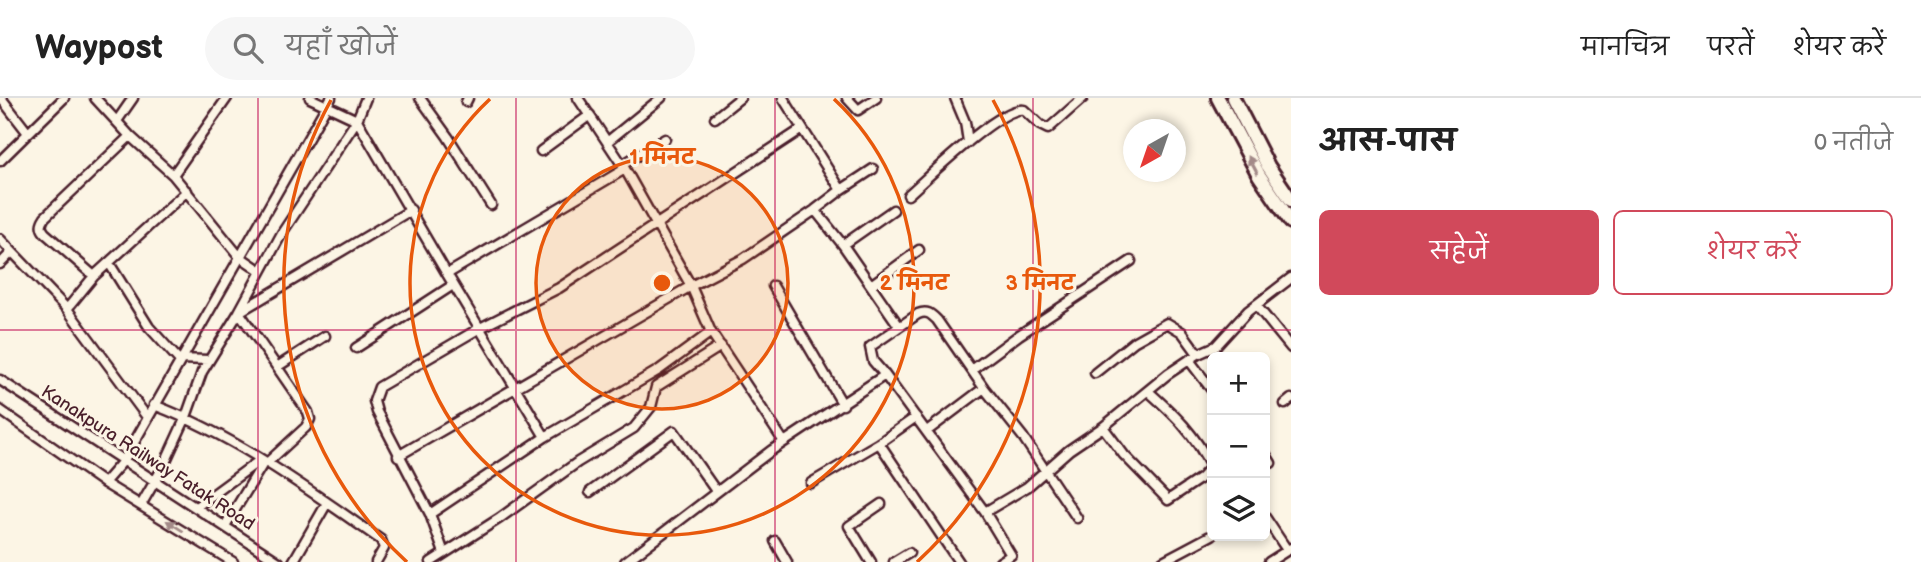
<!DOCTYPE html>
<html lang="hi">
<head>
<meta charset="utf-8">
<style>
	body { margin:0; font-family:"Balsamiq Sans","Playpen Sans Deva",sans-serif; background:#f6f6f6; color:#222 }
	.controls { position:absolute; right:21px; bottom:21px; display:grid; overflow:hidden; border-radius:10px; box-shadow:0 4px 10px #0003 }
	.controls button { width:63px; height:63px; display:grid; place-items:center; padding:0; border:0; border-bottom:2px solid #e0e0e0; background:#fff; color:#222; font:35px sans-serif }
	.compass { position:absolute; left:1123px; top:21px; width:63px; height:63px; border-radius:50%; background:#fff; box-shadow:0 4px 10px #0003; rotate:220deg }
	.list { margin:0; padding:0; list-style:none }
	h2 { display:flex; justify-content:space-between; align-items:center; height:91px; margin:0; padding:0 28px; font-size:30px }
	h2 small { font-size:23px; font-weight:400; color:#767676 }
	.actions { display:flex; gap:14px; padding:21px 28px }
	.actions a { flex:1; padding:16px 0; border:2px solid #d1495b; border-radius:10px; text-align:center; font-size:24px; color:#d1495b }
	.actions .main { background:#d1495b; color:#fff }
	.icon { flex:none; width:38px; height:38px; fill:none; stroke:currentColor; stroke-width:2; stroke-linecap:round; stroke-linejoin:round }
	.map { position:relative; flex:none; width:1291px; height:464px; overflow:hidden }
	header { display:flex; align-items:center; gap:42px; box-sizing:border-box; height:98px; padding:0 35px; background:#fff; border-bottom:2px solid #e0e0e0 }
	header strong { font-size:33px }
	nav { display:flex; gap:38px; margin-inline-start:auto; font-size:24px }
	.search { width:490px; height:63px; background:#f6f6f6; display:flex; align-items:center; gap:18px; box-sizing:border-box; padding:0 24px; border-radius:38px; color:#767676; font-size:26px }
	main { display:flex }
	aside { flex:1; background:#fff }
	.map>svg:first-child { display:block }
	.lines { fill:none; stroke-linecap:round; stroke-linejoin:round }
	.street-casing { stroke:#4a1f2b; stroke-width:13 }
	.secondary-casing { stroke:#4a1f2b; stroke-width:18 }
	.street { stroke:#fcf5e5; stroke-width:8 }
	.secondary { stroke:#fcf5e5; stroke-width:12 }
	.oneway { fill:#a38a88 }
	.grid { fill:none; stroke:#c2185b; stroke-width:2; stroke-opacity:0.55 }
	.ring { fill:none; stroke:#e8590c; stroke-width:3.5 }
	.labels { text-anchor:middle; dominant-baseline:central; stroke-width:6; stroke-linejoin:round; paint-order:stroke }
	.street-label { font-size:18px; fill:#4a1f2b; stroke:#fcf5e5 }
	.centre { fill:#e8590c; stroke:#fcf5e5; stroke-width:3.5 }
	.ring-label { font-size:21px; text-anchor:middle; font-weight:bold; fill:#e8590c; stroke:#fcf5e5; stroke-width:6; stroke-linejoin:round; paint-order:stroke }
</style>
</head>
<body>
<header>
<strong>Waypost</strong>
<div class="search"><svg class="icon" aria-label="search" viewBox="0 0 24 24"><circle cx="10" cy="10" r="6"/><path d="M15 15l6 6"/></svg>यहाँ खोजें</div>
<nav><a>मानचित्र</a><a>परतें</a><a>शेयर करें</a></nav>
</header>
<main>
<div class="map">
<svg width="1291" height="464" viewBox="0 0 1291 464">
	<rect width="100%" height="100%" fill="#fcf5e5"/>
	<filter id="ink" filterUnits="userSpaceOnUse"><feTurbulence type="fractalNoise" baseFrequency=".0143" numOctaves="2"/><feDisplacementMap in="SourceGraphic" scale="14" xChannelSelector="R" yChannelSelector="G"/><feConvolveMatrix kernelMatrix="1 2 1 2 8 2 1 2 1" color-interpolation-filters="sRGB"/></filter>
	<g filter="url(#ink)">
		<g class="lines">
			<defs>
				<path id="street" d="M1 0 28 35
					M95 0 130 38 173 77 239 158 261 173
					M310 0 357 22 447 176
					M420 0 448 39 491 107
					M578 0 625 71 691 188 711 234 784 344
					M783 0 841 92 815 112
					M847 0 858 12 876 0
					M955 0 965 24 968 44
					M466 4 468 0
					M715 20 740 0
					M117 23 133 0
					M130 38 45 119C41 125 40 129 45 135L94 178 187 93
					M607 44 661 0
					M541 53 590 17
					M0 63 64 0
					M622 67 665 41
					M173 77 227 0
					M841 92 873 71
					M908 97C927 80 1002 7 1024 12L1040 27 1048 31 1083 0
					M0 141 67 211 147 319
					M843 147 893 112
					M109 165 149 229 178 261 209 262
					M0 166 12 154
					M871 187 919 152
					M773 188 843 307
					M1256 207 1291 250
					M67 211 94 178
					M356 250 453 187
					M1189 262 1212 292
					M277 269 325 238
					M972 272 1019 237 1131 163
					M1095 275 1135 243 1167 225 1182 234 1198 256
					M885 277 873 263 870 249 918 216C927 212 931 216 937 222L984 290 1023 339 1077 420
					M0 282 279 464
					M1285 306 1291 301
					M154 307C236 338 309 392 381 442L384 450 376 464
					M0 312 104 385 233 464
					M1103 329 1124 357 1168 402 1201 380 1211 369C1195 336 1175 317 1148 293
					M927 333 984 290
					M545 339 447 176 625 71
					M879 345 959 464
					M1265 355 1271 365
					M398 358 691 188 743 161 815 112 843 147 899 228
					M267 365 306 329 310 321 308 314 239 214 411 112
					M104 385 124 362 331 0
					M811 385 879 345 916 319
					M590 394 674 333 716 393
					M141 407 163 369 186 319 202 274 239 214 282 135 357 22 366 0
					M196 409 260 362
					M430 416 545 339 659 272 711 234
					M1265 419 1287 452
					M225 428 264 364
					M775 443 787 464
					M444 455 430 416 377 314 374 303 379 289 480 230 559 190 802 31
					M1163 463 1212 437
					M293 464 327 405
					M431 464 500 420 578 364 634 330 651 309 656 289 721 248
					M625 464 772 352 885 277 985 414
					M871 464 849 428 881 406
					M894 464 909 455
					M1000 464 1011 457 985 414 1027 389 1069 352 1103 329 1168 276 1198 256 1216 248 1248 213 1291 180
					M1269 464 1291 450"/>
				<path id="secondary" d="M1218 0 1259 77 1291 124
					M1233 0 1268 68 1291 102"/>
			</defs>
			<!-- street casing -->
			<use href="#street" class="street-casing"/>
			<!-- secondary casing -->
			<use href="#secondary" class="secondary-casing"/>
			<!-- street -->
			<use href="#street" class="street"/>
			<!-- secondary -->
			<use href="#secondary" class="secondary"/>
		</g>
		<!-- one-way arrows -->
		<defs><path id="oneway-solid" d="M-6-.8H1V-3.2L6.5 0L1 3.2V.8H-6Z" transform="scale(1.75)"/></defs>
		<g class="oneway">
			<use href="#oneway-solid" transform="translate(1253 67) rotate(-118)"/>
			<use href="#oneway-solid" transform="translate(175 428) rotate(-148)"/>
		</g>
	</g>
	<!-- grid -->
	<path class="grid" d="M258 0V464M516 0V464M775 0V464M1033 0V464M0 232H1291"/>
	<!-- distance rings -->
	<circle cx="662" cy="185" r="126" fill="#e8590c" fill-opacity=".12"/>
	<g class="ring">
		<circle cx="662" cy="185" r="126"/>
		<path d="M834 1A252 252 0 1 1 490 1"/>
		<path d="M407 464A378 378 0 0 1 331 2M993 2A378 378 0 0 1 917 464"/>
	</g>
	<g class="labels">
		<!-- street labels -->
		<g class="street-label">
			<text transform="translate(148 360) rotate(33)">Kanakpura Railway Fatak Road</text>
		</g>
	</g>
	<circle cx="662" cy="185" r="10" class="centre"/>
	<g class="ring-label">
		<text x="662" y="66">1 मिनट</text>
		<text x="914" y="192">2 मिनट</text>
		<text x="1040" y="192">3 मिनट</text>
	</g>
</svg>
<div class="controls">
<button>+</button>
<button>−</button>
<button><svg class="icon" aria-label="layers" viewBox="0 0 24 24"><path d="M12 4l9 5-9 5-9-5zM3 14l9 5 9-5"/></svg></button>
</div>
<svg class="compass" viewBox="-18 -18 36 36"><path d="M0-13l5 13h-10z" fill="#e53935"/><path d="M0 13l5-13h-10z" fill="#767676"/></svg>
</div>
<aside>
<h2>आस-पास<small>0 नतीजे</small></h2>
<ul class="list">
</ul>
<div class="actions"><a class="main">सहेजें</a><a>शेयर करें</a></div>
</aside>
</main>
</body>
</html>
